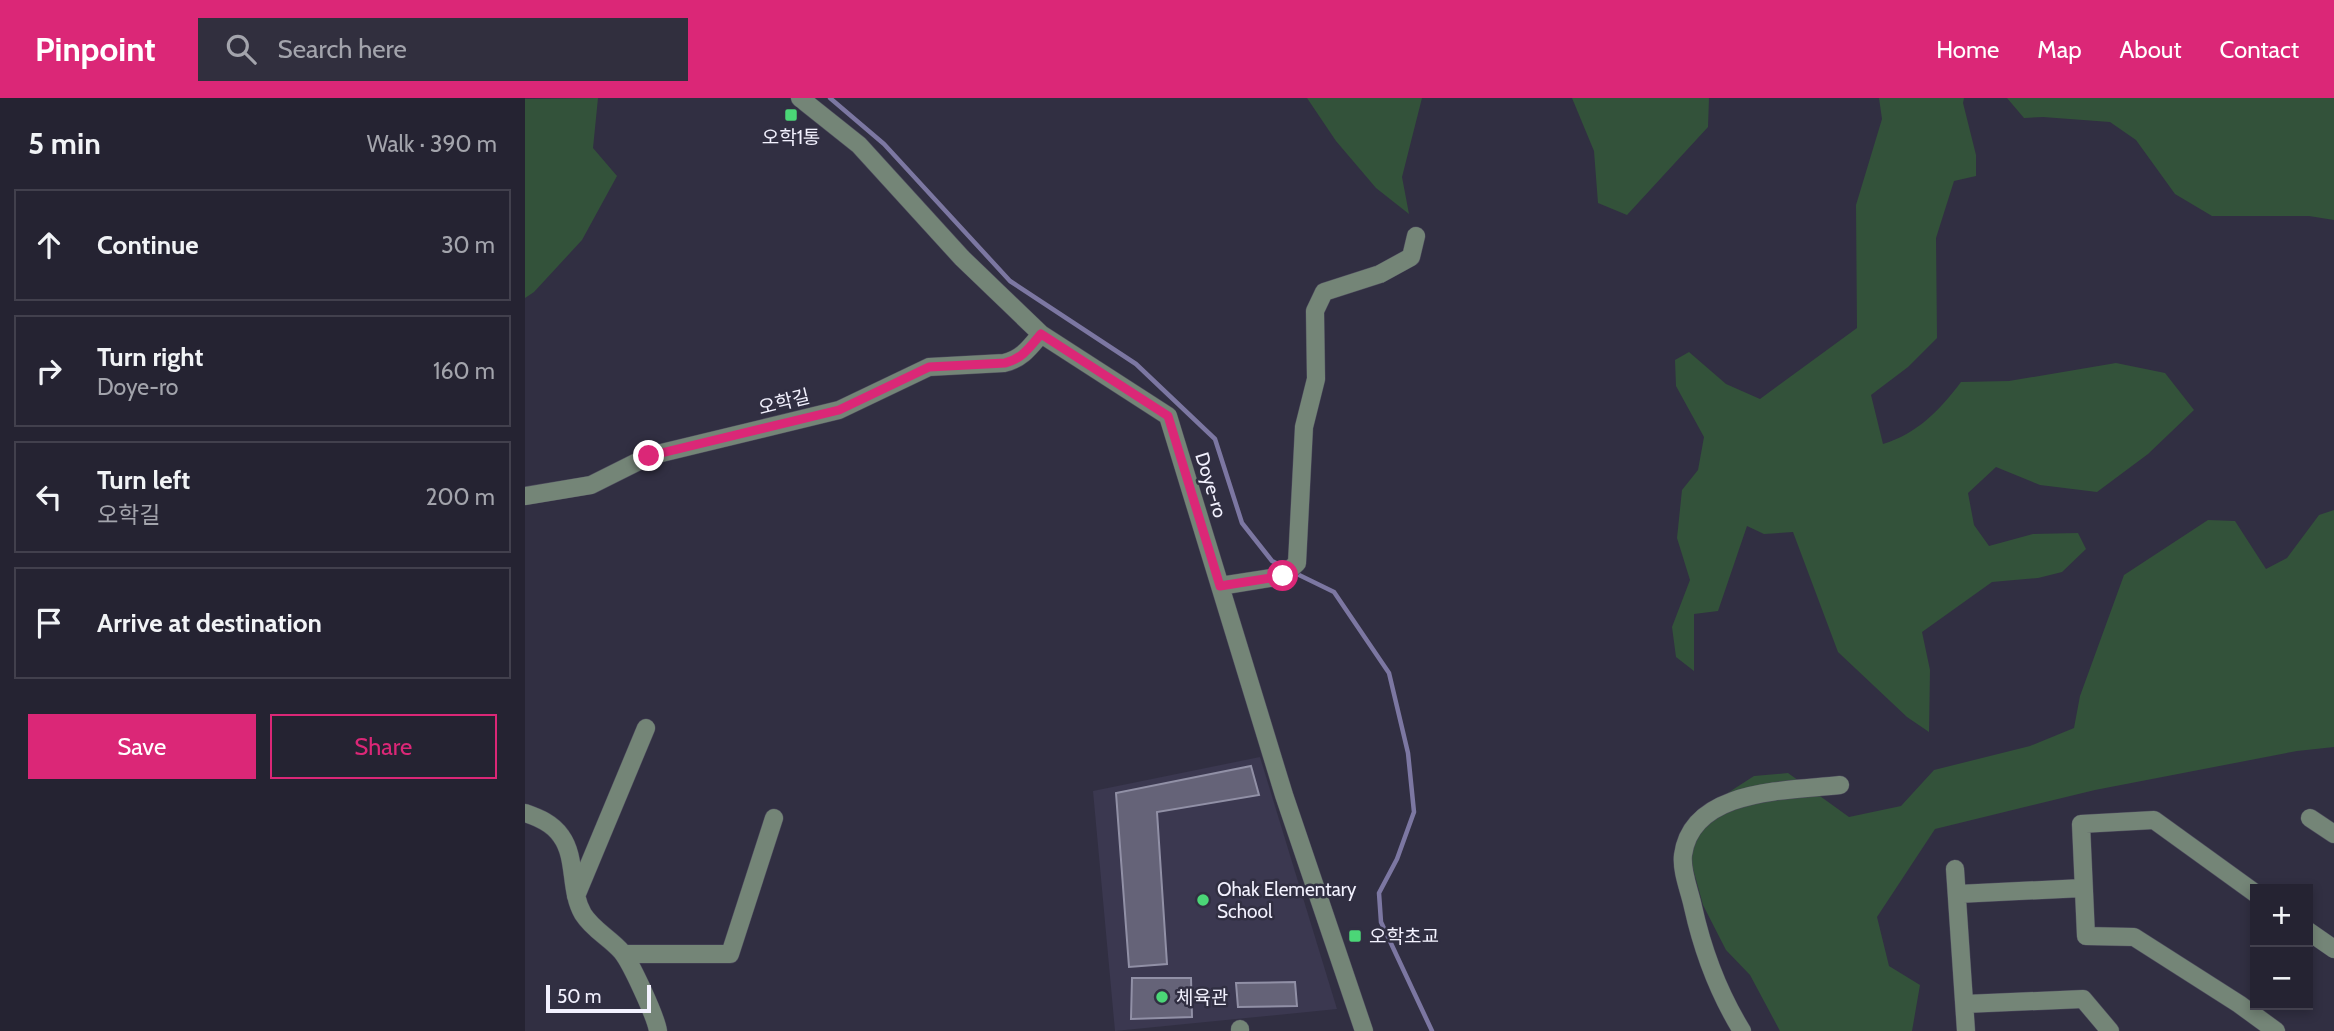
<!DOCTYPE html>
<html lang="en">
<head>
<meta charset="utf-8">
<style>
	body { margin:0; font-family:Cabin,"Noto Sans KR",sans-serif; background:#312f3e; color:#f1f3f6 }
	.controls { position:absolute; right:21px; bottom:21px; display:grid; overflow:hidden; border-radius:0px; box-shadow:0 4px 10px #0003 }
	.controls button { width:63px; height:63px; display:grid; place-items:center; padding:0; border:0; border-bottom:2px solid #42404d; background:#252332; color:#f1f3f6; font:35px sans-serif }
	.scale { position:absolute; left:21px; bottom:18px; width:105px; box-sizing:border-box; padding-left:7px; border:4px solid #f2f1fe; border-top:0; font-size:19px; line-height:24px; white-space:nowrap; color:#f2f1fe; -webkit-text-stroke:5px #312f42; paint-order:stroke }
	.stop { position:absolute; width:21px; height:21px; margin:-16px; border:5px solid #db2777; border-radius:50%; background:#fff }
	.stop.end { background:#db2777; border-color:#fff; box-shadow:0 2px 7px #0008 }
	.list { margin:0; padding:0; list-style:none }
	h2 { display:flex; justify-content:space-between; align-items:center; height:91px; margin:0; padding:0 28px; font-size:30px }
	h2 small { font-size:23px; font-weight:400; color:#a3a4ac }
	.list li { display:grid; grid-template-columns:46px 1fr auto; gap:21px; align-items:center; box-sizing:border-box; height:112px; margin:0 14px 14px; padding:0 14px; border:2px solid #42404d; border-radius:0px }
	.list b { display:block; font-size:26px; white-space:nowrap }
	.list p { margin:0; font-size:23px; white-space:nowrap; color:#a3a4ac }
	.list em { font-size:23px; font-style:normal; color:#a3a4ac }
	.actions { display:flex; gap:14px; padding:21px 28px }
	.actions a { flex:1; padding:16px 0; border:2px solid #db2777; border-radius:0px; text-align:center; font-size:24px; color:#db2777 }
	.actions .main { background:#db2777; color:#fff }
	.icon { flex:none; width:38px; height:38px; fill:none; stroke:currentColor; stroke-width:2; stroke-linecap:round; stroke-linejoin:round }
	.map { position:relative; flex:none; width:1809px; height:933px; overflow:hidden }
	header { display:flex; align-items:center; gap:42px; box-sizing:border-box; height:98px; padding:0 35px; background:#db2777; color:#fff }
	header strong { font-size:33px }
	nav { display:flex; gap:38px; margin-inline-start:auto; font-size:24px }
	.search { width:490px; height:63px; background:#312f3e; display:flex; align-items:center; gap:18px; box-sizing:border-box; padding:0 24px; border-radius:0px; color:#a3a4ac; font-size:26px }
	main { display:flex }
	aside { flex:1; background:#252332 }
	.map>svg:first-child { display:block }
	.built { fill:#3b3850 }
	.green { fill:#33523a }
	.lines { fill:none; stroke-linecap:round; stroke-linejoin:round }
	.stream { stroke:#7c77a2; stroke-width:4.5 }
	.building { fill:#656378; stroke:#9190a6; stroke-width:2 }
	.minor-casing { stroke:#4c4a5c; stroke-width:19 }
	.minor { stroke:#748577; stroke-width:18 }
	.route { stroke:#db2777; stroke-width:9 }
	.poi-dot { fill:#4bd677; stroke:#312f42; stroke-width:2.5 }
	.labels { text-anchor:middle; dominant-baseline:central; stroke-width:5; stroke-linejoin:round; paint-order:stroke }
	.poi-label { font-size:19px; fill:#f2f1fe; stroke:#312f42; text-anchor:start }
	.street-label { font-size:19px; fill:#f2f1fe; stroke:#312f42 }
</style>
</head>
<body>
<header>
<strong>Pinpoint</strong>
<div class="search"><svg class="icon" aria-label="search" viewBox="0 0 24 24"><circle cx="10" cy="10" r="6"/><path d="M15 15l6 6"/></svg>Search here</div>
<nav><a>Home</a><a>Map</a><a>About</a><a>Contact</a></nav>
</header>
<main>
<aside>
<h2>5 min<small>Walk · 390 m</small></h2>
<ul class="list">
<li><svg class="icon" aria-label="ahead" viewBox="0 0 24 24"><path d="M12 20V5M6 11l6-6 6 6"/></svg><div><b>Continue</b></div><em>30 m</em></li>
<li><svg class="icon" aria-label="right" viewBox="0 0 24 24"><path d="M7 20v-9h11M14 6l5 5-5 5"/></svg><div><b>Turn right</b><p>Doye-ro</p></div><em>160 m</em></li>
<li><svg class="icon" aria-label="left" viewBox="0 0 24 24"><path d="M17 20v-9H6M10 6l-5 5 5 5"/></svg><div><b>Turn left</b><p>오학길</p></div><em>200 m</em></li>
<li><svg class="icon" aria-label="arrive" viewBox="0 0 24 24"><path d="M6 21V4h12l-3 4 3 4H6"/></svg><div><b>Arrive at destination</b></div></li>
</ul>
<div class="actions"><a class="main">Save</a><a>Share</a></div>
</aside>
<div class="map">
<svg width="1809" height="933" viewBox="0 0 1809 933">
	<rect width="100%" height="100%" fill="#312f42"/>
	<!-- built -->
	<path class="built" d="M735 659 812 911 590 933 568 693Z"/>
	<!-- green -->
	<path class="green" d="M73 0 68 50 92 78 57 142 9 194 0 200V1Z
		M782 0H897L877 79 884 116 851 90 811 43Z
		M1047 0H1184L1183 29 1102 117 1073 105 1069 53Z
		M1354 0H1439L1438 5 1451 57V78L1429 83 1411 140 1412 240 1383 269 1346 297 1358 346C1392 336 1415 312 1436 284L1484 283 1591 265 1640 275 1669 312 1623 356 1572 394 1515 387 1471 369 1443 395 1449 427 1464 448 1508 436 1553 435 1561 451 1537 474 1513 480 1467 484 1397 534 1405 572 1404 634 1382 619 1313 554 1268 434 1239 436 1222 428 1193 513 1169 516V573L1151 559 1147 529 1165 482 1152 440 1157 392 1173 372 1179 339 1151 288 1150 262 1164 254 1201 286 1235 301 1332 230 1331 107 1357 21Z
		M1482 0H1809V122L1784 118H1687L1650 96 1611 42 1585 24 1518 19 1499 20Z
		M1809 412V649L1772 653 1570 692 1410 731 1352 819 1364 868 1395 887 1387 933H1255L1225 877 1201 852 1178 807 1165 760 1181 709 1229 678 1263 675 1324 719 1376 708 1409 672 1505 648 1549 630 1555 598 1599 477 1683 422 1710 423 1741 471 1762 460 1794 417Z"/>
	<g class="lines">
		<!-- stream -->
		<path class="stream" d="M305 0 359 46 485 183 611 266 690 341 717 425 747 463 759 469
			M770 475 809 494 864 575 883 655 889 714 872 761 854 795 856 824 907 933"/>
	</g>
	<!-- building -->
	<path class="building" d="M726 668 734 697 632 714 642 866 604 869 591 695Z
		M607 880H666L667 919 606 921Z
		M770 884 772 908 713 909 711 885Z"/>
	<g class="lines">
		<defs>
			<path id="minor" d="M275 0 334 47 437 160 516 236 643 318 759 697 839 933
				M0 398 66 387 124 358 314 312 404 269 479 265C497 261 505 249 516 236
				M695 488 758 478 772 465 779 329 791 281 790 213 799 194 855 176 886 159 891 138
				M0 715C14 720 27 725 36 738 52 760 44 792 58 816 68 832 85 840 97 854 106 865 131 919 133 933
				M1785 720 1809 736
				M1430 771 1441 933
				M1730 795 1629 722 1556 726 1561 838 1609 839 1714 906 1751 933
				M1433 796 1558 790
				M51 798 121 630
				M1783 833 1809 851
				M99 856H205L249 720
				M1440 906 1558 901 1585 933
				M715 931V933
				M1217 933C1193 894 1178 854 1168 809 1165 794 1156 773 1158 757 1167 690 1263 693 1315 687"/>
		</defs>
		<!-- minor casing -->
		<use href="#minor" class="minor-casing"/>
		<!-- minor -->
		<use href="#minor" class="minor"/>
	</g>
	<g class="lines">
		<!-- route -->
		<path class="route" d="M124 358 314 312 404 269 480 265C497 261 505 249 516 236L643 318 695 488 758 478"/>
	</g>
	<!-- markers -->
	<g class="poi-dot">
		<rect x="259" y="10" width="14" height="14" rx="3.5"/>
		<circle cx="678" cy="802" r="7"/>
		<rect x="823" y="831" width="14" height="14" rx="3.5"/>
		<circle cx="637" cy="899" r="7"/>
	</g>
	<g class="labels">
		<!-- poi labels -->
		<g class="poi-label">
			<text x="266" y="39" text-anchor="middle">오학1통</text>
			<text x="692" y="791">Ohak Elementary<tspan x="692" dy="22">School</tspan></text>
			<text x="844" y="838">오학초교</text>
			<text x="651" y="899">체육관</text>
		</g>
		<!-- street labels -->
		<g class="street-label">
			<text transform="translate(259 304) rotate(-14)">오학길</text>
			<text transform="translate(686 387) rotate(73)">Doye-ro</text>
		</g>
	</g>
</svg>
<div class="controls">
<button>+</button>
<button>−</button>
</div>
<div class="scale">50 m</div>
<div class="stop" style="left:758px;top:478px"></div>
<div class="stop end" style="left:124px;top:358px"></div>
</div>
</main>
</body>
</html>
